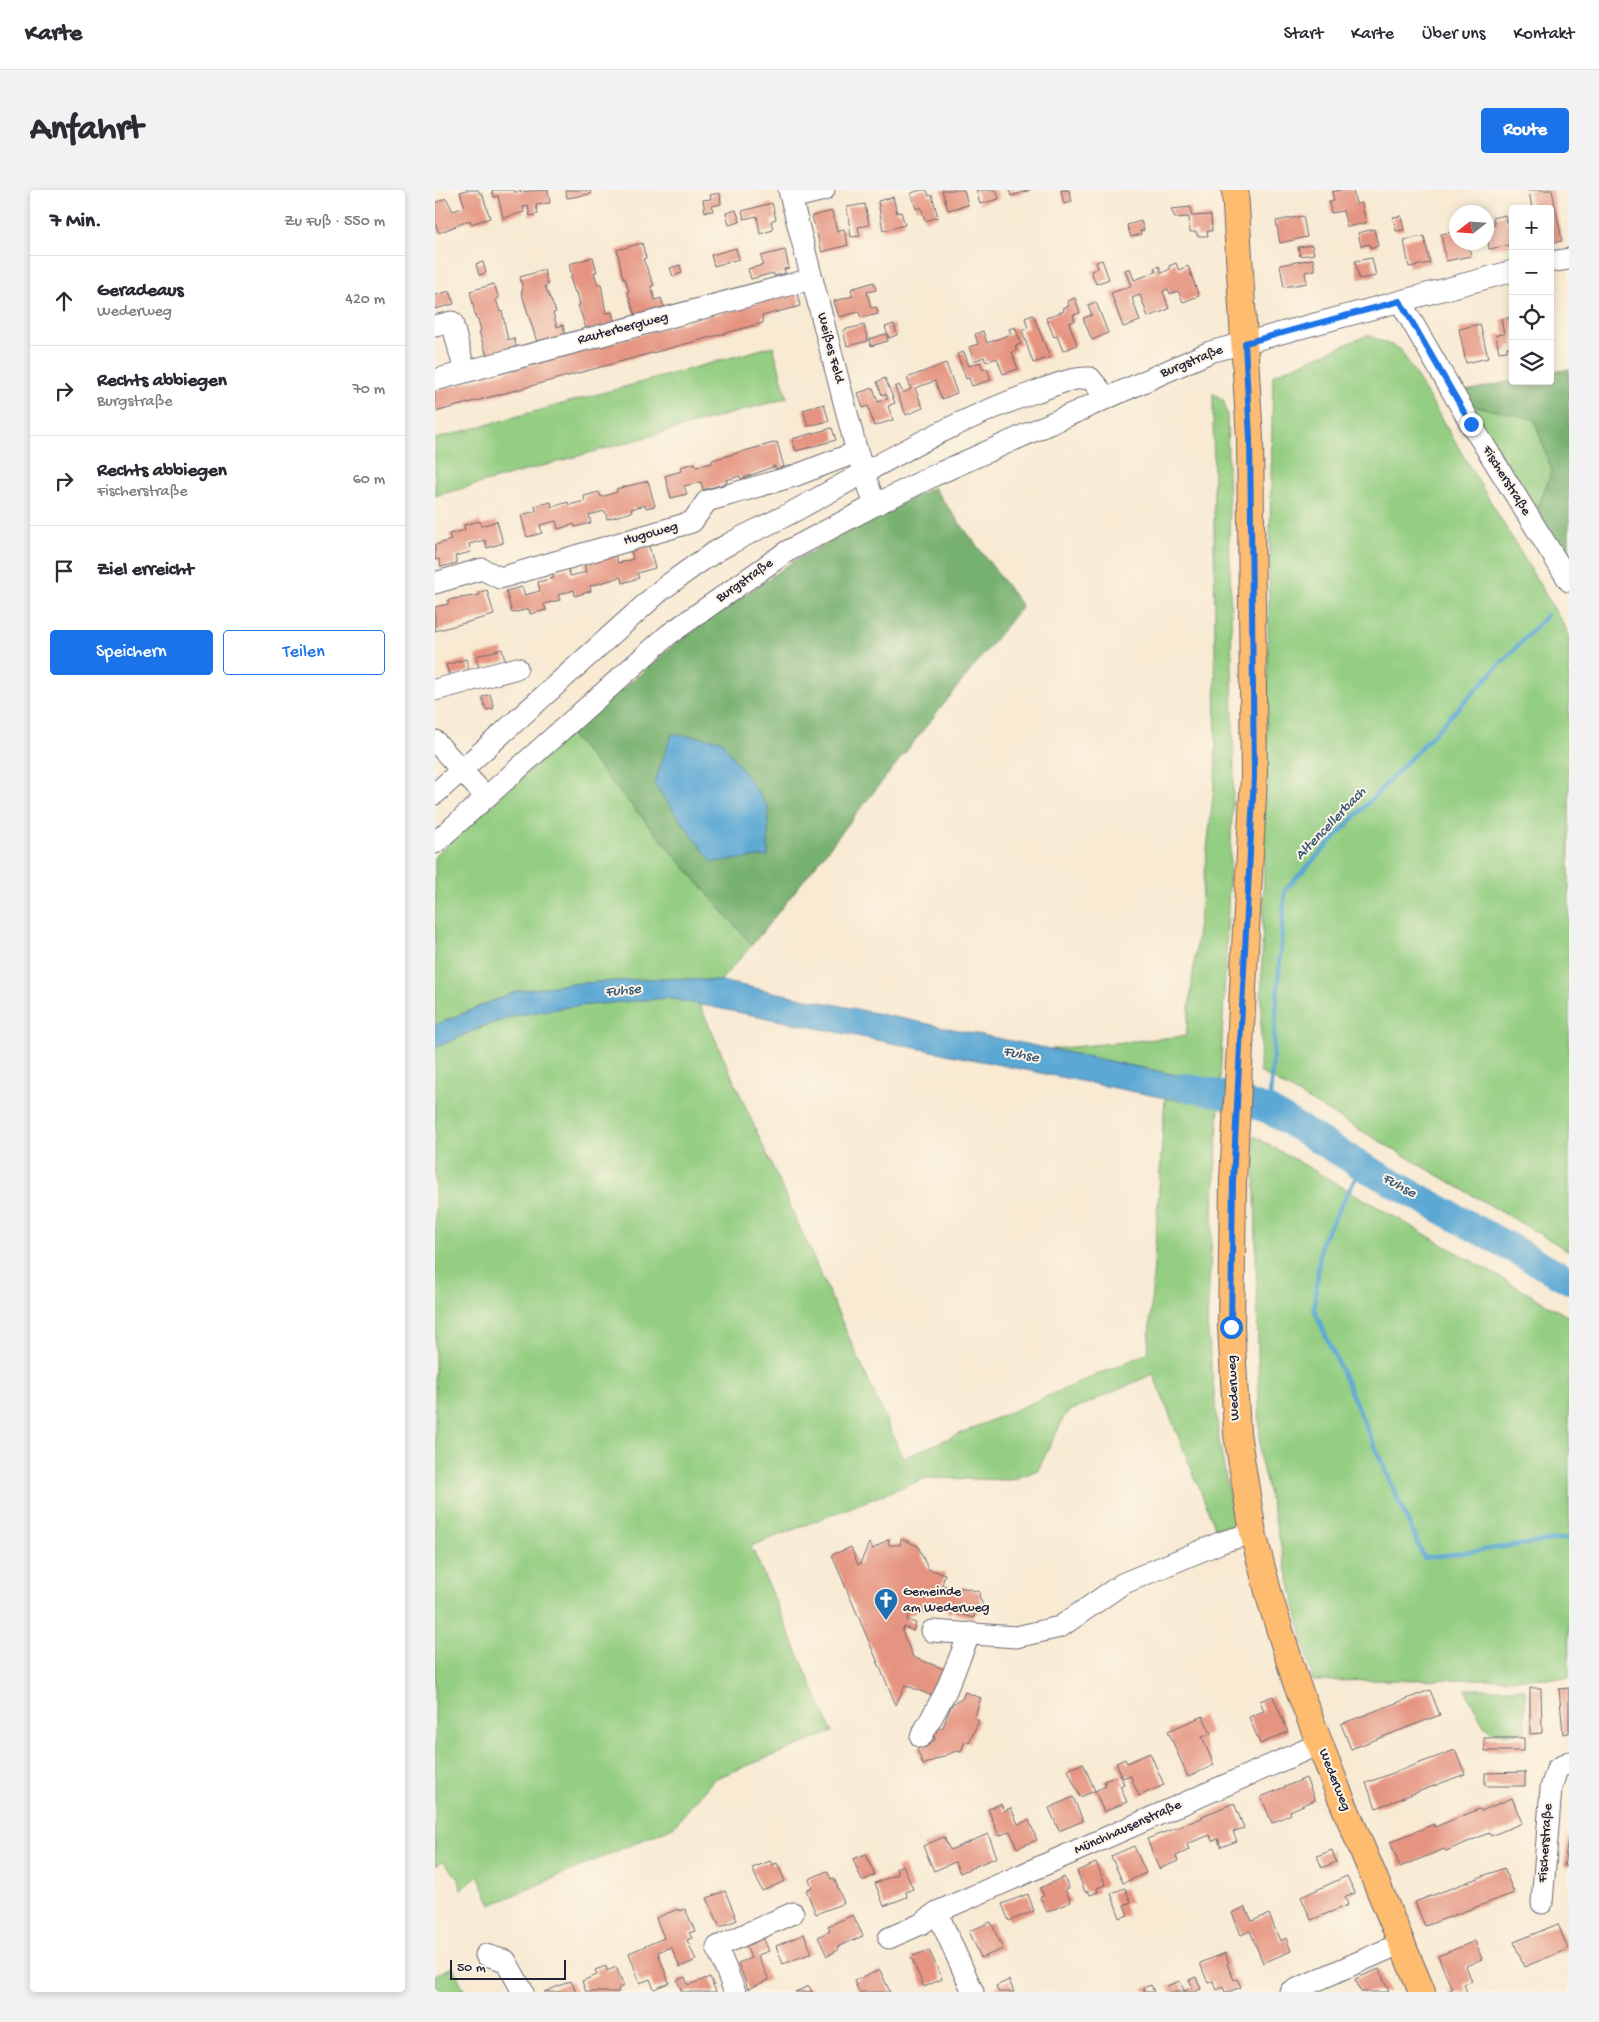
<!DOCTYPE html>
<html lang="de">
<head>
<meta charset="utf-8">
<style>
	body { margin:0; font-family:"Gochi Hand",sans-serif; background:#f2f2f3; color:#2b2b33 }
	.controls { position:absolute; right:15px; top:15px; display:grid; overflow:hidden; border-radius:5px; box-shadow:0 2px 8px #0003 }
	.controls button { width:45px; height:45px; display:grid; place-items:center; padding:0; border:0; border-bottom:1px solid #e1e1e2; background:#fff; color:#2b2b33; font:25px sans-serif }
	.compass { position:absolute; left:1014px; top:15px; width:45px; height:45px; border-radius:50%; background:#fff; box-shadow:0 2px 8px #0003; rotate:253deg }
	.scale { position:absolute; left:15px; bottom:12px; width:116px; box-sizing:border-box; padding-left:5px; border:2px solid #22223b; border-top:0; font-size:14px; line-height:18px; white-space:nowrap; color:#22223b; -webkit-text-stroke:4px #fcf5e5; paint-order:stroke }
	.stop { position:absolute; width:15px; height:15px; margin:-11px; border:4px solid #1a73e8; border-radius:50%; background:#fff }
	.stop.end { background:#1a73e8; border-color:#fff; box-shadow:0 1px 5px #0008 }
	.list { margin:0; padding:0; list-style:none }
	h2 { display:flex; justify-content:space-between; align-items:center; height:65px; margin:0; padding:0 20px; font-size:21px }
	h2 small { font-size:16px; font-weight:400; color:#7c7c81 }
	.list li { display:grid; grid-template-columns:32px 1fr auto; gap:15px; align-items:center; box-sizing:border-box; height:90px; padding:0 20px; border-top:1px solid #e1e1e2 }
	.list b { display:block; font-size:19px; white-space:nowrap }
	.list p { margin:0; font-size:16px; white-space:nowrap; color:#7c7c81 }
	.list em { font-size:16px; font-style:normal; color:#7c7c81 }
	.actions { display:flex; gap:10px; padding:15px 20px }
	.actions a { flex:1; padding:11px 0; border:1px solid #1a73e8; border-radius:5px; text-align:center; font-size:18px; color:#1a73e8 }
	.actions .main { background:#1a73e8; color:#fff }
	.icon { flex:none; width:28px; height:28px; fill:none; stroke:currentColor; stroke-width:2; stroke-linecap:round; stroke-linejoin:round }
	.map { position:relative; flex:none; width:1134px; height:1802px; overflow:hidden; border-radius:5px }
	header { display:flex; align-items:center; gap:30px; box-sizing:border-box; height:70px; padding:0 25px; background:#fff; border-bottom:1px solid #e1e1e2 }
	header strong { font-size:24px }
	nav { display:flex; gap:28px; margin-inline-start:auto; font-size:18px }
	.intro { display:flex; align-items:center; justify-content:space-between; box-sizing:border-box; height:120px; padding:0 30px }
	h1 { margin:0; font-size:35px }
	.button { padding:12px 22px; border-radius:5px; background:#1a73e8; color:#fff; font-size:18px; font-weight:700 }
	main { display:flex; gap:30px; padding:0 30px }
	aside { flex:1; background:#fff; border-radius:5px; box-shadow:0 2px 8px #0003 }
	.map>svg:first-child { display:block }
	.green { fill:#94ce82; stroke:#5b785e }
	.forest { fill:#77b170; stroke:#4c6a56 }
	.water { fill:#5ca8d4; stroke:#3f6588 }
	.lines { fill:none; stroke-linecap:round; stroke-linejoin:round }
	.stream { stroke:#5ca8d4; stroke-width:4.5 }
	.river { stroke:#5ca8d4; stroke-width:28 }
	.building { fill:#e59481 }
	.minor-casing { stroke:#6d6870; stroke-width:23 }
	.major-casing { stroke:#6d6870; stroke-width:28 }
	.minor { stroke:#fff; stroke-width:21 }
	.major { stroke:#fdbc70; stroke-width:26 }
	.route { stroke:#1a73e8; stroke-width:6 }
	.labels { text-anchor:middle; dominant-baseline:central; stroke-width:4; stroke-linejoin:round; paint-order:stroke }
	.street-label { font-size:14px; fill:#22223b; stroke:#fcf5e5 }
	.poi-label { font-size:14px; fill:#22223b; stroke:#fcf5e5; text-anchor:start }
	.water-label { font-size:15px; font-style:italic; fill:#395878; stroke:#fcf5e5 }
</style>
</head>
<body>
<header>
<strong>Karte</strong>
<nav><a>Start</a><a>Karte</a><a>Über uns</a><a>Kontakt</a></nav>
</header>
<div class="intro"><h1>Anfahrt</h1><a class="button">Route</a></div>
<main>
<aside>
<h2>7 Min.<small>Zu Fuß · 550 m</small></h2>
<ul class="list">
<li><svg class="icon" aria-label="ahead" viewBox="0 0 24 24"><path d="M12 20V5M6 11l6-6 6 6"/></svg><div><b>Geradeaus</b><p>Wederweg</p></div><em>420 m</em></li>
<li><svg class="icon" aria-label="right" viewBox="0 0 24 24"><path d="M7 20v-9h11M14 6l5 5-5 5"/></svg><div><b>Rechts abbiegen</b><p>Burgstraße</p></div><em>70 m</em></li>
<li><svg class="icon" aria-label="right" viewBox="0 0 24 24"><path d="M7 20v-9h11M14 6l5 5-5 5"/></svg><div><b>Rechts abbiegen</b><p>Fischerstraße</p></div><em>60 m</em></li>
<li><svg class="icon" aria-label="arrive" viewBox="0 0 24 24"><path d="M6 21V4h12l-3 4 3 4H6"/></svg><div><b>Ziel erreicht</b></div></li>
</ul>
<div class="actions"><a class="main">Speichern</a><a>Teilen</a></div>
</aside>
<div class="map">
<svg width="1134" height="1802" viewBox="0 0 1134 1802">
	<rect width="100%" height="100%" fill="#fcf5e5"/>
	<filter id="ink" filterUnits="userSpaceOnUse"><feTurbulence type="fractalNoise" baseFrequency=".02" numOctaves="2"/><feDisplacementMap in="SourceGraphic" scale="10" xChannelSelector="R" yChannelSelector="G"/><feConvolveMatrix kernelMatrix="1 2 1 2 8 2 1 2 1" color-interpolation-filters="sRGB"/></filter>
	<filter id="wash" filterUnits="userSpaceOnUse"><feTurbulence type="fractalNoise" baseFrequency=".0096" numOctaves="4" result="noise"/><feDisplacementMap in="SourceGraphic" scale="20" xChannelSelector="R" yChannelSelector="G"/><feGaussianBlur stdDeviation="1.12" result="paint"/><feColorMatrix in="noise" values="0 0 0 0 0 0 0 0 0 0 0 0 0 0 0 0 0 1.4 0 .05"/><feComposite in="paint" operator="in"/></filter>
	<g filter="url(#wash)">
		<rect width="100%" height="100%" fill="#f8ead3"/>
		<!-- green -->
		<path class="green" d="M933 145 965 159 1134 444V1061L825 882 838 185Z
			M338 156 352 208 0 306V249Z
			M778 203 789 211 792 226 799 582 785 894 616 859 751 846 781 580Z
			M1034 215 1099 228 1117 281 1101 323Z
			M135 544 317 755 285 791 230 788 133 794 82 801 0 835V666Z
			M232 808 264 813 468 1268 713 1163 730 908 784 915 772 1133 784 1251 800 1336 780 1337 718 1184 631 1223 603 1280 577 1290 491 1288 316 1356 397 1542 279 1589 238 1637 56 1715 43 1685 26 1700 24 1689 8 1671 0 1676V858C27 846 53 833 82 825 130 812 183 812 232 808Z
			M819 946 1134 1127V1488L878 1491 825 1267Z
			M1030 1499H1090V1543H1059L1049 1536Z
			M18 1777 30 1802H0V1785Z"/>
		<!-- forest -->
		<path class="forest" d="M1134 179V374L1101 323 1117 281 1099 229 1034 215 1026 202 1078 191H1115V183Z
			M498 297 587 416 317 755 135 544 241 453 357 372Z"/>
		<!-- water -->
		<path class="water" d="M237 544 286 550 333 617V666L277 672 219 594Z
			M230 788 285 791 785 894 784 915 730 908 232 808 133 817 83 825 46 837 0 858V835L82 801 133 794Z"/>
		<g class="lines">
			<!-- stream -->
			<path class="stream" d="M834 920 850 700 1112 425
				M927 976 886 1053 879 1119 989 1368 1134 1348"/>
			<!-- river -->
			<path class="river" d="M749 897 784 904 834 920 927 976 1134 1090"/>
		</g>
		<g id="blocks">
			<!-- building -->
			<path class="building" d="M31 0H43L45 4 47 3 55 28 36 34 35 30 4 43 0 33V13L11 8 18 21 30 17 25 2Z
				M57 0H79L80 2 113 0 115 13 101 15 103 24 95 26 93 16 88 17 89 22 68 28 63 6 59 7Z
				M131 0H155L156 4 132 8Z
				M486 0H492L494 6 497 5 503 27 490 31 486 17 481 19 476 3Z
				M507 0H529L533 15 513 20Z
				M541 0H561L564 9 545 14Z
				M574 0H595L576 6Z
				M626 0H634L637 12 629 14Z
				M904 0H918L921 14 927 13 931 33 912 37 908 21 896 23 894 12 899 11 897 2Z
				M1094 0H1117L1127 51 1115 53V19H1097Z
				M285 3 286 14 277 16 278 21 270 22 268 10 276 9 275 5Z
				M458 7 462 23 466 22 470 35 448 41 443 11Z
				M337 13 341 29 336 31 338 40 325 44 322 26 309 29 307 21Z
				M430 14 434 35 423 37 425 46 416 47 412 17Z
				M756 17V26L776 25 777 41H772L773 46H762V42H755L754 27 740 28 736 19Z
				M301 20 305 32 294 35 291 23Z
				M397 21 402 41 409 39 413 55 387 62 377 26Z
				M1070 25 1071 32 1078 31V57L1076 55 1054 59 1052 36 1060 35 1058 28Z
				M868 26 872 47 845 53 841 31Z
				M966 26 969 40 961 41 958 27Z
				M706 31 709 40 705 41 706 44 696 47 692 35Z
				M939 39 943 56 936 58 935 54 926 56 923 43Z
				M1022 41V52H1033L1036 66 1011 71 1006 44Z
				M989 46 995 73 974 77 969 50Z
				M207 53 211 68 208 69 219 95 216 96 220 110 226 108 230 120 201 128 192 101H194L190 88 188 89 182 60Z
				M877 55 879 64 865 66 863 57Z
				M301 58 304 69 279 76 276 65Z
				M350 60 354 78 349 79 351 83 339 86 338 83 316 89 313 79 328 75 326 66Z
				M158 67 162 82H159L163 95 166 94 171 123 177 122 180 133 152 141 143 115H145L142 102 140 103 135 88 137 87 134 74Z
				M937 68 941 86 924 89 920 71Z
				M878 69 880 80 870 82 872 93 849 97 845 75Z
				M667 70 674 89 661 94 656 81 663 78 661 72Z
				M48 72 51 83 44 85 41 74Z
				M741 73 744 80 753 76 764 106 748 112 743 101 735 104 733 99 728 101 734 119 713 127 705 105 697 108 705 131 688 137 676 103 696 96 690 80 695 78 699 90 721 82 719 78 724 76 727 83 735 79 734 76Z
				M245 75 247 83 238 86 235 78Z
				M109 80 113 95 110 96 121 122 118 123 122 137 128 135 131 147 103 155 86 101H88L85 87Z
				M439 92 441 100 432 102 436 118 441 117 443 124 426 128 424 122 404 127 399 111 418 106 416 99Z
				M59 94 64 108 61 109 65 122 67 121 73 150 79 148 82 160 53 168 44 142 46 141 43 129H41L35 101Z
				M15 101 19 114 0 119V105Z
				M362 102 365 116 327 126 328 133 0 222V201Z
				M640 108 645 123 638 125 640 131 634 133 642 155 628 161 622 146 619 147 611 128 629 121 628 118 634 116 633 111Z
				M661 112 673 143 657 150 648 128 657 125 653 115Z
				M598 125 615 167 598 173 587 140 593 138 590 128Z
				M1078 127V156L1072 157V161L1064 162 1061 145 1069 144 1066 129Z
				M459 134 462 145 454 148 450 137Z
				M1045 134 1053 168 1031 173 1024 139Z
				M429 135 433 151 412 156 408 140Z
				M580 137 586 154 580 156 582 160 577 162 583 179 568 184 562 168 551 172 549 167 539 171 534 157 543 154 540 144 548 141 552 153 576 144 574 139Z
				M451 144 453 151 436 156 434 149Z
				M529 162 534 176 545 172 548 180 552 178 556 190 537 196 534 188 531 189 522 164Z
				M511 173 522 203 507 209 500 191 480 198 488 218 471 225 460 197 464 195 468 203 476 199 472 188Z
				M450 188 460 213 453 216 458 230 439 236 433 216 428 218 423 203 438 198 443 212 453 209 451 204 447 205 442 192Z
				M389 214 394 231 373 236 368 220Z
				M397 238 401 250 361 261 357 249Z
				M342 252 349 277 340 279V276L306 289 305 286 291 290 292 293 268 300 266 292 249 296 252 304 236 308 230 286 246 281 245 277 260 273 261 277 277 273V270Z
				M213 291 220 316 211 318 210 315 196 319 197 322 172 329 170 321 154 325 156 333 140 337 139 334 123 339 121 331 105 335 107 343 92 347 86 325 101 321 100 316 116 312 117 317 133 312 134 315 150 311 149 306 164 302 166 307 182 302 181 299Z
				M45 331 46 336 62 331 68 353 52 358 50 350 34 354 36 362 20 366 22 373 6 377 4 369 0 370V355L16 350 14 344 30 340 29 335Z
				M214 356 220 378 202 383 204 388 188 393 186 387 155 396 156 401 140 406 139 400 123 405 125 410 109 414 111 420 95 424 94 419 77 423 71 401 87 397 90 405 105 401 103 392 119 388 117 382 133 378 135 386 151 382 149 373 180 365 183 373 198 369 196 360Z
				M52 400 59 425 0 441V417L13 414V410L45 405 44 402Z
				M67 459 70 471 44 478 41 466Z
				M31 469 34 481 15 487 11 475Z
				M55 504 59 518 51 520 47 507Z
				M454 1349V1355H465L466 1349 483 1356 493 1379 510 1384 507 1395 525 1400 526 1397 545 1402 544 1407 550 1419 539 1425V1428L519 1423 520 1420 514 1423 510 1417 499 1415 474 1425 472 1430 481 1433 478 1441 469 1437 467 1441 478 1467 509 1479 498 1506 470 1495 461 1515 397 1365 416 1357 423 1375 425 1374 434 1353 438 1359Z
				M1095 1498H1106L1107 1543 1095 1544Z
				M1134 1498V1543L1128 1544 1124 1499Z
				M995 1500 1005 1525 916 1559 906 1534Z
				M530 1502 546 1508 539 1528 544 1530 534 1553 530 1551 526 1562 521 1561 488 1575 482 1559 500 1550 498 1541 508 1537 517 1514 527 1509Z
				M838 1506 853 1542 825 1554 814 1527 829 1521 825 1511Z
				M768 1526 776 1544 767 1547 779 1575 753 1587 733 1541Z
				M1049 1548H1089V1561H1050Z
				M1020 1560 1030 1584 941 1618 931 1593Z
				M715 1563 729 1595 704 1606 695 1585 688 1588 681 1573 690 1569 692 1573Z
				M648 1573 660 1601 671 1596 669 1591 685 1585 689 1594 685 1596 692 1612 669 1622 660 1601 645 1607 633 1580Z
				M1090 1582V1596H1050V1583Z
				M871 1588 880 1610 855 1621 856 1624 837 1633 826 1607Z
				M638 1607 648 1631 624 1641 614 1618Z
				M1077 1608 1087 1633 1056 1646 1054 1643 1011 1661 1009 1659 965 1677 955 1652 999 1634 1000 1637 1044 1619 1046 1621Z
				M799 1613 809 1638 798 1642 802 1651 786 1657 783 1649 777 1651 775 1645 752 1654 754 1660 741 1666 743 1671 724 1679 712 1649 767 1628V1626Z
				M566 1614 569 1621 576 1618 583 1634 594 1630 602 1650 582 1658 575 1641 564 1646 553 1619Z
				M553 1644 562 1667 525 1683 520 1672 499 1681 488 1656 509 1647 515 1660Z
				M1133 1648H1134V1677L1129 1676Z
				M699 1656 711 1683 688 1693 676 1666Z
				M897 1660 901 1672 887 1678 882 1666Z
				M431 1664 440 1685 427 1691 418 1669Z
				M335 1671 337 1675 342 1673 350 1691 327 1701 317 1678Z
				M661 1673 671 1695 662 1698 663 1702 655 1705 653 1701 650 1702 642 1681Z
				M468 1675 478 1699 471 1702 472 1707 449 1716 440 1693 463 1684 461 1678Z
				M1069 1678 1079 1703 990 1736 980 1712Z
				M392 1681 396 1689 399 1688 409 1713 381 1724 371 1700 377 1697 374 1689Z
				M912 1686 920 1703 910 1707 913 1715 876 1730 866 1707Z
				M629 1687 634 1698 630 1699 636 1712 612 1722 605 1707 609 1706 605 1698Z
				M690 1698 696 1712 689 1715 693 1725 685 1728 676 1703Z
				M290 1701 302 1730 285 1737 272 1708Z
				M593 1704 599 1721 574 1731 567 1714Z
				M810 1717 817 1731 834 1724 845 1751 851 1748 856 1761 828 1773 815 1741 806 1745 797 1723Z
				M243 1719 244 1721 250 1719 260 1741 254 1743 257 1748 252 1750 261 1770 245 1777 236 1757 223 1762 234 1793 219 1799 215 1789 205 1793 194 1763 229 1748 221 1728Z
				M418 1725 428 1746 402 1757 403 1760 392 1766 383 1747 395 1741 393 1736Z
				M556 1732 568 1759 546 1768 534 1741Z
				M1123 1734 1133 1759 1089 1777 1079 1752Z
				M369 1744 377 1763 348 1774 341 1756Z
				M327 1745 334 1761 323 1765 334 1790 313 1799 303 1773 316 1768 310 1753Z
				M1040 1751 1047 1769 1031 1776 1037 1791 1029 1794 1032 1802H1010L1017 1799 1003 1766Z
				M494 1760 507 1789 489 1797 476 1767Z
				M790 1763 794 1773 792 1774 799 1790 802 1789 806 1797 793 1802H790L788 1797 782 1800 778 1791 773 1793 765 1773Z
				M171 1776 172 1781 181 1777 189 1796 183 1799 184 1802H151L147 1791 162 1785 160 1780Z
				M944 1779 954 1802H926L920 1789Z
				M445 1780 455 1802H424L419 1791Z
				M250 1787 253 1795 275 1787 281 1802H247L242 1790Z
				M761 1787 766 1799 759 1802H735L732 1796 745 1791 749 1801 758 1797 754 1790Z
				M574 1790 579 1802H563L561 1796Z
				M136 1791 141 1802H109Z
				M716 1795 719 1802H710L708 1798Z
				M374 1796 377 1802H360Z"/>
		</g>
	</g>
	<g filter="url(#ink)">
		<use href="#blocks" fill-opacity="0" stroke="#6d6870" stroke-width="1"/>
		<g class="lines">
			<defs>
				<path id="minor" d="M354 0 422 262 440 315
					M356 8 389 0
					M1115 72 1134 69
					M965 111 1036 234 1134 391
					M0 136 17 132 30 182
					M0 190 376 89
					M0 393 47 379 65 388 257 332 272 311 359 286 422 262
					M0 500 82 478
					M0 551 51 607
					M0 604 225 401C248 384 269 367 294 354 317 341 342 331 365 318 442 276 517 231 600 202 618 196 636 187 655 188L672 208
					M0 653 233 445 351 362 440 315 498 286 775 162 1078 81
					M497 1441 581 1447 625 1437 687 1394 787 1352 818 1343
					M486 1547 510 1503 535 1443
					M1107 1713 1116 1598 1122 1579 1134 1572
					M454 1748 486 1734 502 1722
					M51 1765 71 1771 88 1802
					M300 1802 282 1757 358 1723
					M538 1802 502 1722 884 1554
					M855 1802 967 1753"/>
				<path id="major" d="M800 0 815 249 819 586 798 991 796 1137 802 1243 818 1343 835 1409 862 1495 903 1601 987 1802"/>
			</defs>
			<!-- minor casing -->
			<use href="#minor" class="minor-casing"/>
			<!-- major casing -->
			<use href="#major" class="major-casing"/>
			<!-- minor -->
			<use href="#minor" class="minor"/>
			<!-- major -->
			<use href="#major" class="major"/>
		</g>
	</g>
	<g class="lines" filter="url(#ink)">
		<!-- route -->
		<path class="route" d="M796 1137 798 991 819 586 815 249 810 153 965 111 1036 234"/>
	</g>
	<!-- icons -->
	<defs>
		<symbol id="church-pin" viewBox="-11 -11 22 30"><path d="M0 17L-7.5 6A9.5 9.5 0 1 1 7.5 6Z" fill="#1f6fb2" stroke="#fcf5e5"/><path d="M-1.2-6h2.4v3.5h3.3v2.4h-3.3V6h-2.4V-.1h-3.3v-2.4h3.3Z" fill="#fff"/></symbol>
	</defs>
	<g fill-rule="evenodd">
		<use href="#church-pin" x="437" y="1396" width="28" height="38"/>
	</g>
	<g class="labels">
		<!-- street labels -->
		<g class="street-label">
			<text transform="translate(188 139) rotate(-15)">Rauterbergweg</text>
			<text transform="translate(395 158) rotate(75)">Weißes Feld</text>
			<text transform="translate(757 172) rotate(-22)">Burgstraße</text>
			<text transform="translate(1071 291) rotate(58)">Fischerstraße</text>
			<text transform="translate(216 344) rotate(-16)">Hugoweg</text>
			<text transform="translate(310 391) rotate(-35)">Burgstraße</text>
			<text transform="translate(799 1198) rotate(-93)">Wederweg</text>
			<text transform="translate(899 1590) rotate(68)">Wederweg</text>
			<text transform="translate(693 1638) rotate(-24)">Münchhausenstraße</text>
			<text transform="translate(1111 1653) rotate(-86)">Fischerstraße</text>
		</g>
		<!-- poi labels -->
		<g class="poi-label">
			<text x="468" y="1402">Gemeinde<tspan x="468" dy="16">am Wederweg</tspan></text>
		</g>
		<!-- water labels -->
		<g class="water-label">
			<text transform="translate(896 634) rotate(-46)">Altencellerbach</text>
			<text transform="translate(188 801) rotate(-6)">Fuhse</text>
			<text transform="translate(586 865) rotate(11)">Fuhse</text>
			<text transform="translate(964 996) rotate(29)">Fuhse</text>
		</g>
	</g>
</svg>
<div class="controls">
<button>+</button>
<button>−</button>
<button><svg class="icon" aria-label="locate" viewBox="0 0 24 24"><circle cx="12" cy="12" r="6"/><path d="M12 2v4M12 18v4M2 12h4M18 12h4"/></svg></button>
<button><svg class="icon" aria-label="layers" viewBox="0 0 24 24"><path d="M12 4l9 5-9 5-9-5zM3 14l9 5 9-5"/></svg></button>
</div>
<svg class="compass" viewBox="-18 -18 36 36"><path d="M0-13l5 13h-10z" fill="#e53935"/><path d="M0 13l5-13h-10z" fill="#7c7c81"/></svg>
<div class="scale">50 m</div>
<div class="stop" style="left:796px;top:1137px"></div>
<div class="stop end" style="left:1036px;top:234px"></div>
</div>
</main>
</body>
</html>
